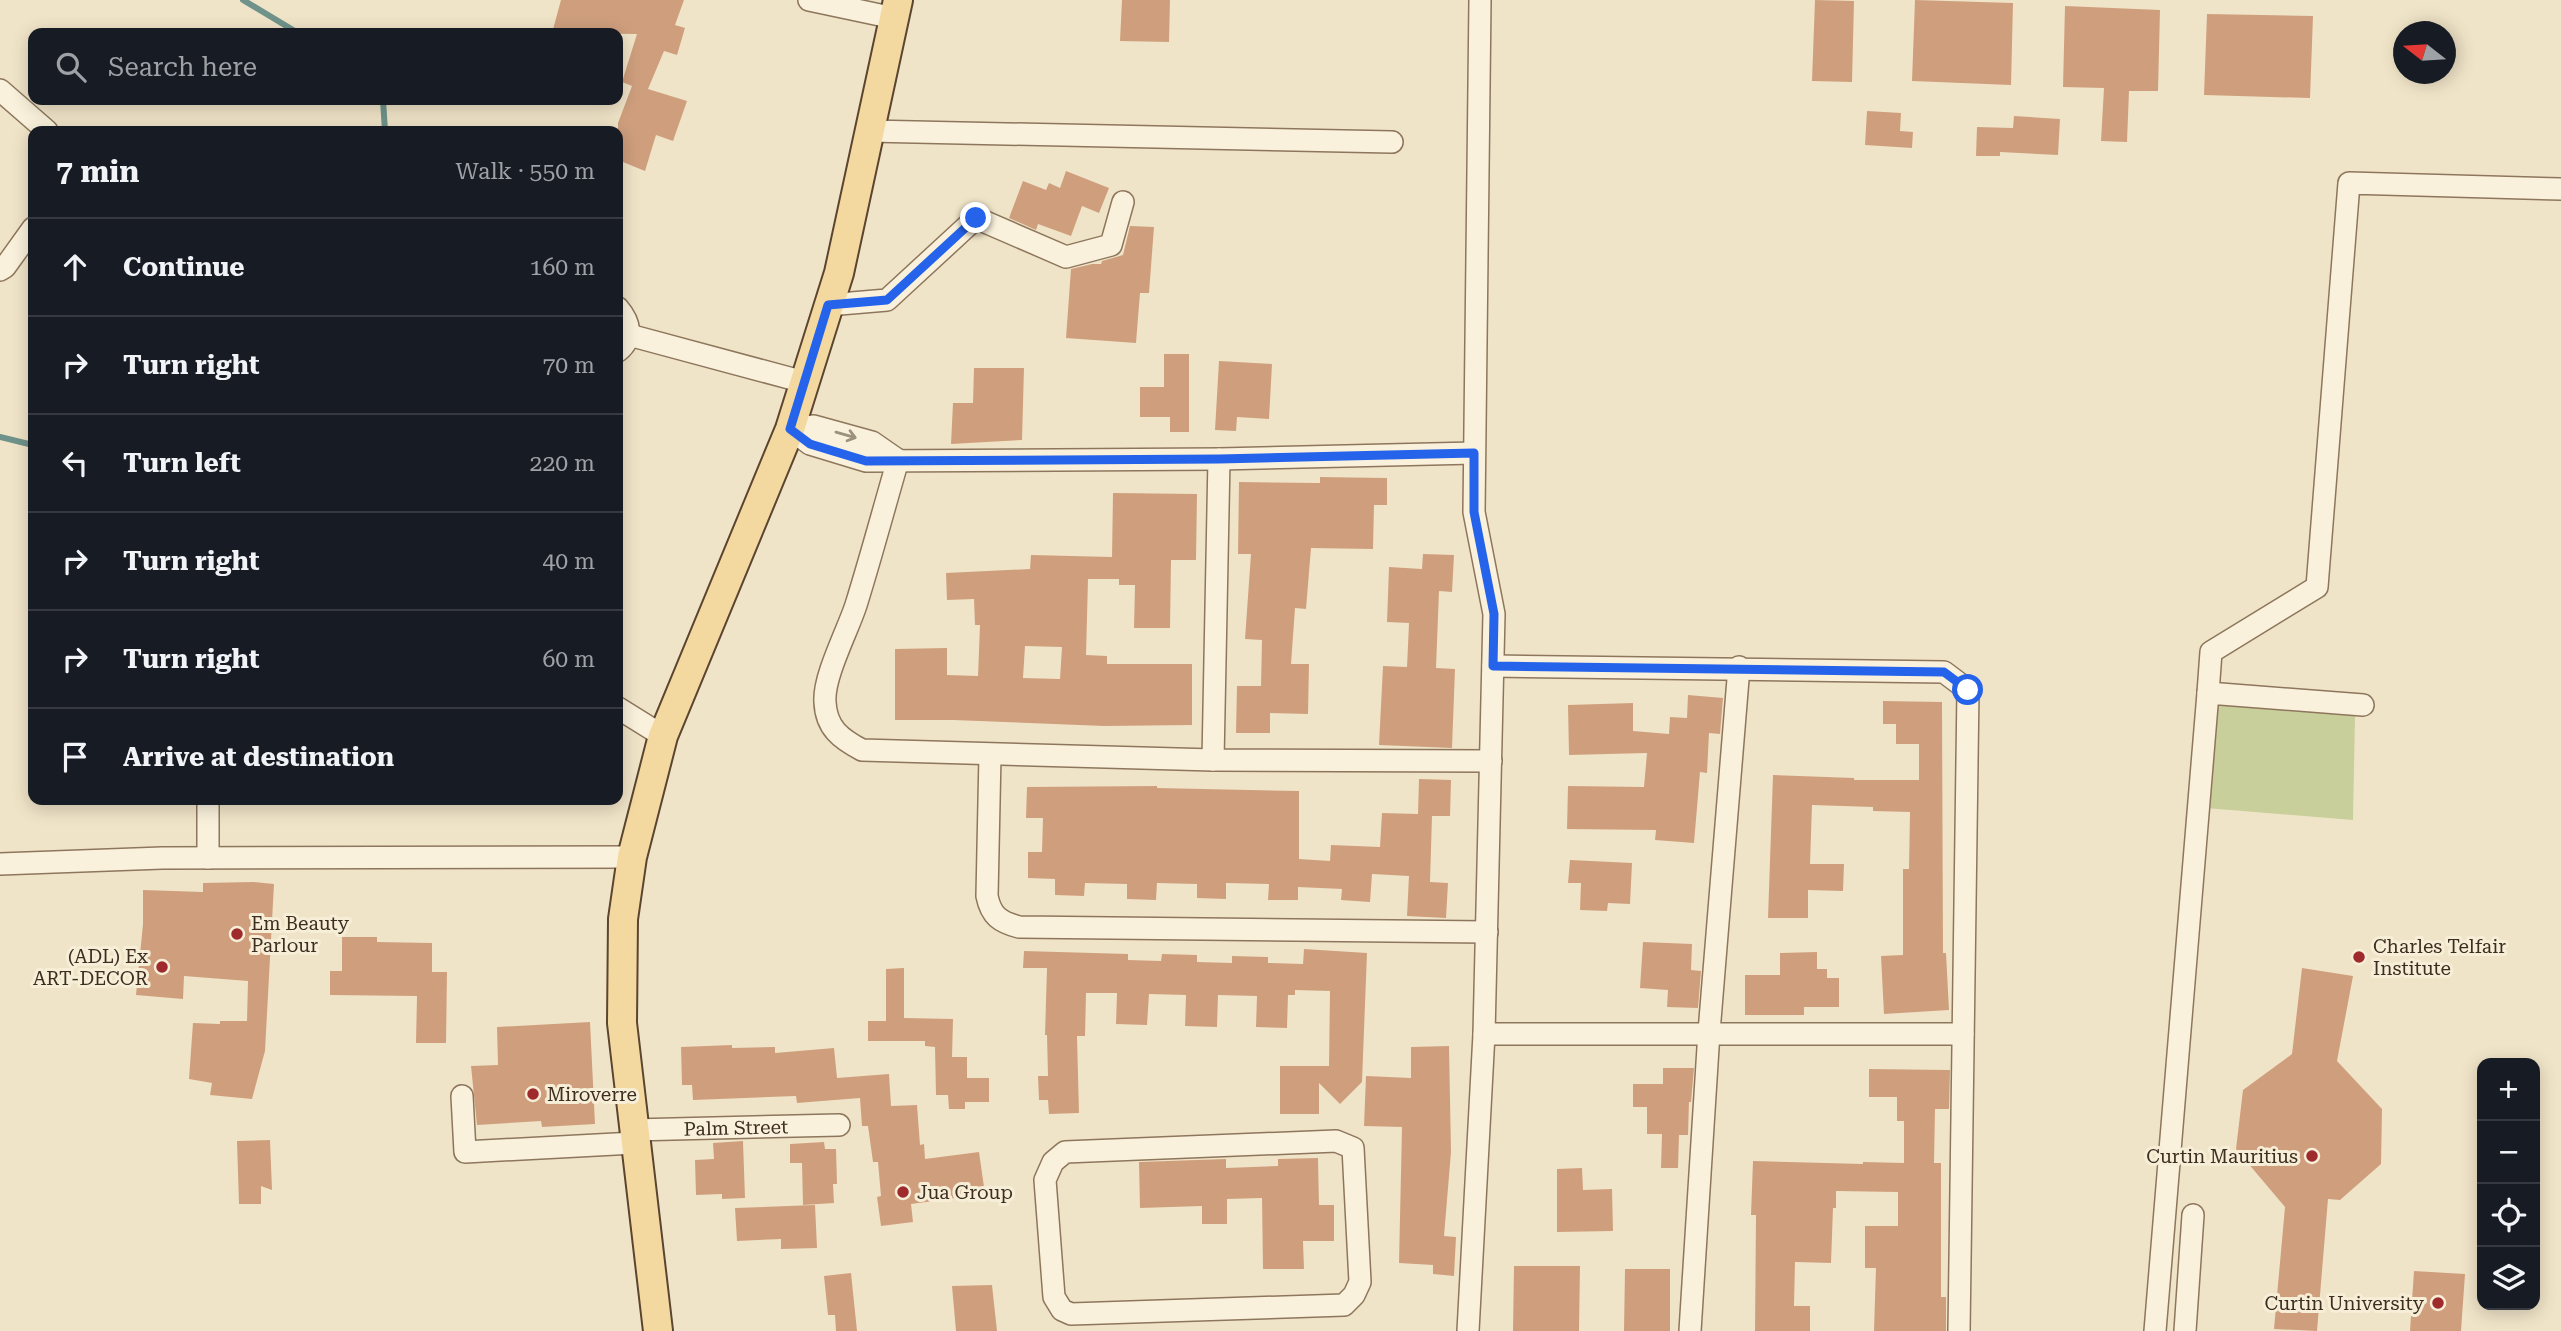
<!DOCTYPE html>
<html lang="en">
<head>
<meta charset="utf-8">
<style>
	body { margin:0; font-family:"Roboto Serif",serif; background:#242831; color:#f1f3f6 }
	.controls { position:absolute; right:21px; bottom:21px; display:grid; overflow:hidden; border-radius:14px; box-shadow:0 4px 18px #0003 }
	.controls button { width:63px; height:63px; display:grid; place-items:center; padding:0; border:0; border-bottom:2px solid #363941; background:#171b24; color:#f1f3f6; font:35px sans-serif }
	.compass { position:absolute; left:2393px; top:21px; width:63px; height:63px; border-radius:50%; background:#171b24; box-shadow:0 4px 18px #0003; rotate:287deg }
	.stop { position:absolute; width:21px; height:21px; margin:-16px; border:5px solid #2563eb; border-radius:50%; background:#fff }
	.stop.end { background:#2563eb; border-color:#fff; box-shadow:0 2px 7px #0008 }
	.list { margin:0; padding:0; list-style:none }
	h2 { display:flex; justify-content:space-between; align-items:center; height:91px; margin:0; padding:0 28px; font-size:30px }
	h2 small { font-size:23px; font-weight:400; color:#9ea1a6 }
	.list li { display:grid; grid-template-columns:46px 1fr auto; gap:21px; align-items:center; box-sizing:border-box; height:98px; padding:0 28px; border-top:2px solid #363941 }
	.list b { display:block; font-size:26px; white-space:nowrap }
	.list em { font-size:23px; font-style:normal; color:#9ea1a6 }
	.icon { flex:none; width:38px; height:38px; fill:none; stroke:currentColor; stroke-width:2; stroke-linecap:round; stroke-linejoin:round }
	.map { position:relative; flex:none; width:2561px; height:1331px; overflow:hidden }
	.search { position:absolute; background:#171b24; box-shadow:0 4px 18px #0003; left:28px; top:28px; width:595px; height:77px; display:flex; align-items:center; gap:18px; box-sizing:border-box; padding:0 24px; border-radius:14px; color:#9ea1a6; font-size:26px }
	.panel { position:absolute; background:#171b24; box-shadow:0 4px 18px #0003; left:28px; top:126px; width:595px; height:679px; border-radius:14px }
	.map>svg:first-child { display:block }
	.green { fill:#c9cf9b }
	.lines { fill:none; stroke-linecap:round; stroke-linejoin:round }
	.stream { stroke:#6f938a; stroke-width:6 }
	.building { fill:#cf9f7d; fill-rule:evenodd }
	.minor-casing { stroke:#8d765c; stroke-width:24 }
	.major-casing { stroke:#5b4430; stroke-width:32 }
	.minor { stroke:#faf1dc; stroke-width:21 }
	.major { stroke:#f3d9a0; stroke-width:28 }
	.oneway { stroke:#9c907e }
	.route { stroke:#2563eb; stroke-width:9 }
	.poi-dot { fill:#9e2a2b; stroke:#f7eed8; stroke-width:2.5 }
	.labels { text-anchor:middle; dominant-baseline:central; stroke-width:6; stroke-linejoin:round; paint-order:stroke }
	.poi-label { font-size:19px; fill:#3d2e20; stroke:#f7eed8; text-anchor:start }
	.street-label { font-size:19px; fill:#3d2e20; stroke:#f7eed8 }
</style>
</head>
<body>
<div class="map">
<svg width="2561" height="1331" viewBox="0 0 2561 1331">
	<rect width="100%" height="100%" fill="#f0e4c8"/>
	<!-- green -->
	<path class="green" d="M2204 702 2355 716 2353 820 2193 807Z"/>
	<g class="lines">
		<!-- stream -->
		<path class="stream" d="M243 0 298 33
			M383 100 385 131
			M0 437 33 445"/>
	</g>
	<!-- building -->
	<path class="building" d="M561 0H684L675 25 685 28 677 55 664 51 648 89 687 101 673 141 656 135 645 171 618 160V123L632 86 622 82 637 34 552 33Z
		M1122 0H1170L1169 42 1120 41Z
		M1815 0 1854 1 1852 82 1812 81Z
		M1915 0 2013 3 2011 85 1912 81Z
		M2065 6 2160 10 2158 91H2129L2127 142 2101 141 2104 88 2063 87Z
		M2207 14 2313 16 2310 98 2204 95Z
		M1867 111 1901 113 1900 131 1913 132 1912 148 1865 145Z
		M2014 116 2060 119 2058 155 2000 152V156H1976L1977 127 2013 128Z
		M1066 171 1109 188 1099 213 1082 206 1071 236 1038 224 1036 230 1009 218 1023 181 1046 190 1049 183 1060 188Z
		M1130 226 1154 227 1149 293H1140L1136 343 1066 338 1071 269 1092 264H1101L1102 261 1123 255Z
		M1164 354H1189V432H1170V417H1140V387H1164Z
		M1219 361 1272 364 1269 419 1237 417 1236 431 1215 430Z
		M974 368H1024L1022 440 951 444 953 403H973Z
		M1320 477 1387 478V505H1374L1373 549 1311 548 1306 609 1295 608 1291 664H1309L1308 714 1270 713V733H1236L1237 686H1261L1262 640 1245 639 1251 554H1238L1239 482 1320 483Z
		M1113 493 1197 494 1196 560H1171L1170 628H1134L1135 585H1119V579H1088L1086 655 1107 656V664H1192V725L1104 726 953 720H895V649L947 648V675L978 676 980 625H975L974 599 947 600 946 573 1030 569 1031 555 1112 557ZM1025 646 1062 647 1060 679 1023 678Z
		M1423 554 1454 555 1452 592 1439 591 1436 668 1455 669 1452 748 1379 745 1383 666 1407 667 1409 623 1387 622 1389 567 1422 569Z
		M1688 695 1723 698 1720 734 1709 733 1707 773 1700 772 1694 843 1655 840 1656 830 1567 829 1568 786 1644 787 1647 753 1569 755 1568 705 1633 703V731L1669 734 1670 717 1687 718Z
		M1883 701 1942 702 1943 953H1946L1949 1010 1884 1014 1881 956 1903 955V869H1909L1910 812 1873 811V807L1812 805 1810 864H1844L1843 891 1808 890V918H1768L1773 775 1854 778V780H1919V744H1896V724H1883Z
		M1419 779 1451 780 1450 816H1432L1430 882 1448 883 1446 918 1407 916 1409 876 1372 874 1370 902 1341 900 1342 889 1298 887V900H1268L1269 884 1226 883V899L1197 898V884L1157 883 1156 900 1127 899V884L1085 883 1084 896 1055 895V879L1028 878V852H1042L1043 818H1026L1027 787 1157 786V788L1299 791V859L1330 861 1331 845 1380 847 1382 813 1418 814Z
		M1570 860 1632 863 1630 904 1608 903 1607 911 1580 910 1581 883H1568Z
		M253 882 274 884 265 1051 252 1099 210 1095 212 1083 189 1079 193 1023 220 1024V1021H247L248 981 184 976 183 999 136 995 143 924V890L203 892V883Z
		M342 937H377V942L432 943V972H447L446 1043H416L417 996 330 995V971H342Z
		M1643 942 1692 944 1691 970 1701 971 1698 1008 1667 1007 1668 990 1640 988Z
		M1304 949 1367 953 1362 1082 1340 1104 1319 1083V1114H1280V1066H1329L1330 991 1295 990V995H1288L1287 1028 1256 1027 1257 996 1218 995 1217 1027 1185 1026 1186 995 1149 994 1147 1025 1116 1024 1117 993H1086L1085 1036H1077L1079 1113 1049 1114 1048 1100H1039L1038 1076H1048L1047 1035H1045L1047 968H1023L1024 951 1128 954V960L1161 961 1162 954 1197 955V962L1232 963V956L1268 957V963L1303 964Z
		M1817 952V969H1827V978H1839V1007H1804V1015H1745V975H1780V953Z
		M904 968V1018L953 1019 952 1057H967V1078H989V1102H965V1109H949L948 1095H936L935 1047 925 1046V1041H868V1021H886V969Z
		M2302 968 2353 976 2337 1061 2382 1109 2381 1164 2340 1200 2328 1199 2317 1331 2274 1329 2285 1207 2236 1149 2243 1090 2292 1054Z
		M590 1022 595 1124 542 1127 541 1121 477 1125 471 1066 498 1065 497 1027Z
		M732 1045V1048L775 1047V1053L834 1048 837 1078 889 1074 891 1106 917 1105 920 1145 924 1144 925 1159 979 1152 985 1194 911 1204 913 1222 881 1226 877 1197 881 1196 878 1162H873L868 1126H862L860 1098 797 1103 796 1096 693 1100 692 1085H682L681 1047Z
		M1449 1046 1451 1152 1444 1236 1456 1237 1454 1276 1433 1274V1265L1399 1263 1402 1127 1364 1126 1366 1076 1411 1078V1047Z
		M1663 1068H1694L1691 1102H1689L1688 1135H1679L1678 1168H1661L1662 1134H1647V1107H1633V1084H1663Z
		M1869 1069 1950 1070 1949 1109H1935L1934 1163H1941V1297H1946V1331H1874L1876 1268H1865V1226H1898V1192L1836 1191V1208H1833L1831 1263 1795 1262 1794 1306H1810V1331H1755L1756 1215H1751L1753 1161 1863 1164V1162L1904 1163V1121H1897V1097H1869Z
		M270 1140 272 1190 261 1186V1204H239L237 1141Z
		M743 1141 745 1198 722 1199V1194L696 1195 695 1160 714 1159 713 1143Z
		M824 1142 825 1149H836L837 1184H833L834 1203 803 1205 802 1163H790V1144Z
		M1318 1158 1319 1205H1334V1241H1303L1304 1269H1263L1262 1198 1227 1199V1224H1202V1206L1140 1208 1139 1162 1226 1159V1168L1278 1166V1159Z
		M1582 1168 1583 1190 1612 1189 1613 1231 1557 1232V1169Z
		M815 1205 817 1248 781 1249V1239L737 1241 735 1208Z
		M1514 1266H1580L1579 1331H1513Z
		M1625 1269H1670V1331H1624Z
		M2414 1271 2465 1274 2461 1331H2410Z
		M851 1273 857 1331H836L835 1315H828L824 1276Z
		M992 1285 997 1331H956L952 1286Z"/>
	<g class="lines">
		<defs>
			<g id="minor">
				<path d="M809 0 894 18"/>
				<path d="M0 90 47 131"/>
				<path d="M869 131 1392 142"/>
				<path d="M0 270 5 267 33 228"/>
				<path d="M828 305 887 300 976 218 1066 257 1111 245 1123 202"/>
				<path d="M618 308C630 322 634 338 618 351"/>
				<path d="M629 335 804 382"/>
				<path d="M790 429 810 444 866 461 1219 459 1474 453"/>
				<path d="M790 429 814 426 872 442 898 460"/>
				<path d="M898 460C884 508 871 557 856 605 848 630 823 677 825 702 826 728 841 739 862 750L1213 760 1491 761"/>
				<path d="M1493 666 1944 672 1968 690 1959 1331"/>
				<path d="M2208 693 2211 652 2317 587 2349 183 2561 189"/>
				<path d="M618 708 663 736"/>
				<path d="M990 755 987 896C991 916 1000 922 1019 927L1487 932"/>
				<path d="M1213 760 1219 459"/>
				<path d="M208 800V858"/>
				<path d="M0 864 162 858 632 857"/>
				<path d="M1484 1034H1963"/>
				<path d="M462 1096 465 1152 634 1143"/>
				<path id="s1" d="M633 1130 839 1125"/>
				<path d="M1336 1141 1353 1148 1360 1282 1354 1295 1344 1305 1071 1314 1062 1310 1054 1297 1045 1180 1053 1162 1065 1152Z"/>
				<path d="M1468 1331 1484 1034 1494 614 1474 512 1480 0"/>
				<path d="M1690 1331 1709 1032 1739 667"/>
				<path d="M2155 1331 2208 693 2363 705"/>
				<path d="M2185 1331 2193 1215"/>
			</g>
			<path id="major" d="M658 1331 622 1023 623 919 632 857 663 736 790 429 839 273 898 0"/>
		</defs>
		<!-- minor casing -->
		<use href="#minor" class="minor-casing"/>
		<!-- major casing -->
		<use href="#major" class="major-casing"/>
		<!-- minor -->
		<use href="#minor" class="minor"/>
		<!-- major -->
		<use href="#major" class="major"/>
	</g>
	<!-- one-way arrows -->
	<defs><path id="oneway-shaft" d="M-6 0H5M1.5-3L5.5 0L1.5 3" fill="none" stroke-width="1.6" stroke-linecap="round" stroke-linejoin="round" transform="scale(1.75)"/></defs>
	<use class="oneway" href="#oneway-shaft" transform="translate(846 435) rotate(16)"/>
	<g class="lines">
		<!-- route -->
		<path class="route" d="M976 218 887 300 828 305 790 429 810 444 866 461 1219 459 1474 453V512L1494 614 1493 666 1944 672 1968 690"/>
	</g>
	<!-- markers -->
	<g class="poi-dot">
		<circle cx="237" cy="934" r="7"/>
		<circle cx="2359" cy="957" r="7"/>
		<circle cx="162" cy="967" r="7"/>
		<circle cx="533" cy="1094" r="7"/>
		<circle cx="2312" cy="1156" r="7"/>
		<circle cx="903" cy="1192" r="7"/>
		<circle cx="2438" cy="1303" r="7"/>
	</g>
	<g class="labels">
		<!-- poi labels -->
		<g class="poi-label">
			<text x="251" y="923">Em Beauty<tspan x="251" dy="22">Parlour</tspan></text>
			<text x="2373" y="946">Charles Telfair<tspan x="2373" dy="22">Institute</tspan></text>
			<text x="148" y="956" text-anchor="end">(ADL) Ex<tspan x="148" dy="22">ART-DECOR</tspan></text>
			<text x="547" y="1094">Miroverre</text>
			<text x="2298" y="1156" text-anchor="end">Curtin Mauritius</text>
			<text x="917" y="1192">Jua Group</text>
			<text x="2424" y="1303" text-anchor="end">Curtin University</text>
		</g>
		<!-- street labels -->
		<g class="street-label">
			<text stroke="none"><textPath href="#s1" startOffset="103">Palm Street</textPath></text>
		</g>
	</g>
</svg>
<div class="controls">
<button>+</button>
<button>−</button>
<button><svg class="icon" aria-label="locate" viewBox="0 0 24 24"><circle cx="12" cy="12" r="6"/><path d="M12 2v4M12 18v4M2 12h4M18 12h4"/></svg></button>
<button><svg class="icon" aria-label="layers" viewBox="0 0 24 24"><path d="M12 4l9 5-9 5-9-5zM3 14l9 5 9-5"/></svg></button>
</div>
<svg class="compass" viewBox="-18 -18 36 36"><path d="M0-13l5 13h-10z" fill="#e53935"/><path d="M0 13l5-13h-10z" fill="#9ea1a6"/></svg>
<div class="stop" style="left:1968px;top:690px"></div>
<div class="stop end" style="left:976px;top:218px"></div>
<div class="search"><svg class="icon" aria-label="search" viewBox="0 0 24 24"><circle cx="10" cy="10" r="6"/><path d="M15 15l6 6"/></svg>Search here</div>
<section class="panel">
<h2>7 min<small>Walk · 550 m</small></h2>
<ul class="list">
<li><svg class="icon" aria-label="ahead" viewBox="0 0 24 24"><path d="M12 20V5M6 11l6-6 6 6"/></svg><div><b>Continue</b></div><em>160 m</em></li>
<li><svg class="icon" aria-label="right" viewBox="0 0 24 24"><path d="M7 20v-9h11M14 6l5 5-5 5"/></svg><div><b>Turn right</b></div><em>70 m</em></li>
<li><svg class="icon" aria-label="left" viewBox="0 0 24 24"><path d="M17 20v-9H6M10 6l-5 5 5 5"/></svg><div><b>Turn left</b></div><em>220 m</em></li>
<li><svg class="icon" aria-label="right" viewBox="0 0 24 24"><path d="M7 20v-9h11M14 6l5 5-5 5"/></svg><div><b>Turn right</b></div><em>40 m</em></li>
<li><svg class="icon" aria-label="right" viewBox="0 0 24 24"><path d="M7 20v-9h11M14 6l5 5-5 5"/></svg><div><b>Turn right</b></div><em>60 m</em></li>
<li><svg class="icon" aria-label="arrive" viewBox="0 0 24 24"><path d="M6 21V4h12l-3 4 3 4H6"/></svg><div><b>Arrive at destination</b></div></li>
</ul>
</section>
</div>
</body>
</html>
